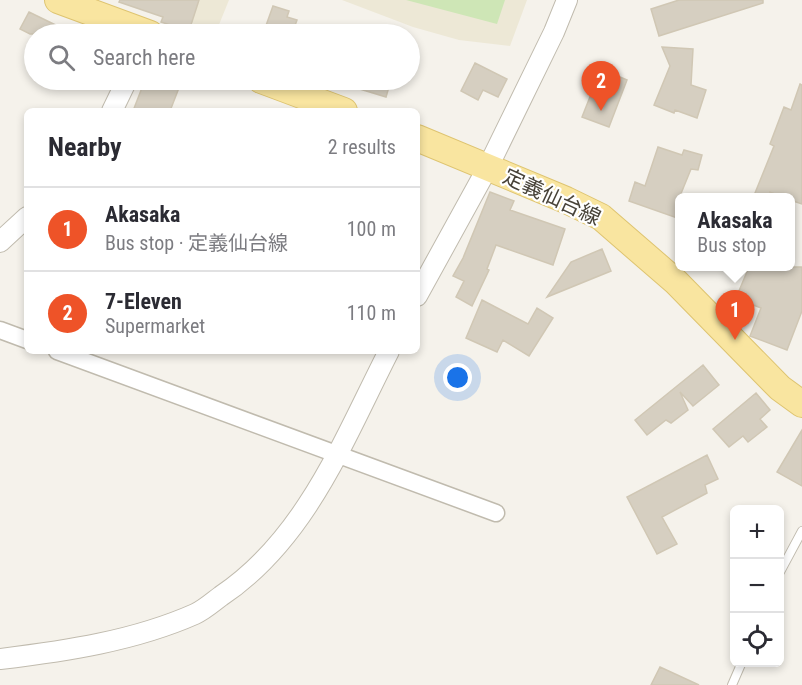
<!DOCTYPE html>
<html lang="en">
<head>
<meta charset="utf-8">
<style>
	body { margin:0; font-family:"Roboto Condensed","Noto Sans JP",sans-serif; background:#f2f2f3; color:#2b2b33 }
	.controls { position:absolute; right:18px; bottom:18px; display:grid; overflow:hidden; border-radius:9px; box-shadow:0 3px 9px #0003 }
	.controls button { width:54px; height:54px; display:grid; place-items:center; padding:0; border:0; border-bottom:2px solid #e1e1e2; background:#fff; color:#2b2b33; font:30px sans-serif }
	.you { position:absolute; left:458px; top:378px; width:21px; height:21px; margin:-15px; border:4px solid #fff; border-radius:50%; background:#1a73e8; box-shadow:0 0 0 9px #1a73e833 }
	.badge { display:grid; place-items:center; width:39px; height:39px; border-radius:50%; background:#ee5328; color:#fff; font-size:20px; font-weight:700 }
	.pin { position:absolute; translate:-50% -50px; filter:drop-shadow(0 2px 3px #0008) }
	.pin::after { content:''; position:absolute; top:32px; width:21px; height:18px; background:inherit; clip-path:polygon(0 0,100% 0,50% 100%) }
	.popup { position:absolute; left:675px; top:193px; width:120px; height:78px; box-sizing:border-box; display:grid; place-content:center; border-radius:9px; background:#fff; filter:drop-shadow(0 2px 4px #0005); font-size:20px; white-space:nowrap; color:#7c7c81 }
	.popup b { font-size:22px; color:#2b2b33 }
	.popup::after { content:''; position:absolute; left:50%; top:100%; margin-left:-12px; border:12px solid transparent; border-top-color:#fff }
	.list { margin:0; padding:0; list-style:none }
	h2 { display:flex; justify-content:space-between; align-items:center; height:78px; margin:0; padding:0 24px; font-size:26px }
	h2 small { font-size:20px; font-weight:400; color:#7c7c81 }
	.list li { display:grid; grid-template-columns:39px 1fr auto; gap:18px; align-items:center; box-sizing:border-box; height:84px; padding:0 24px; border-top:2px solid #e1e1e2 }
	.list b { display:block; font-size:22px; white-space:nowrap }
	.list p { margin:0; font-size:20px; white-space:nowrap; color:#7c7c81 }
	.list em { font-size:20px; font-style:normal; color:#7c7c81 }
	.icon { flex:none; width:33px; height:33px; fill:none; stroke:currentColor; stroke-width:2; stroke-linecap:round; stroke-linejoin:round }
	.map { position:relative; flex:none; width:802px; height:685px; overflow:hidden }
	.search { position:absolute; background:#fff; box-shadow:0 3px 9px #0003; left:24px; top:24px; width:396px; height:66px; display:flex; align-items:center; gap:15px; box-sizing:border-box; padding:0 21px; border-radius:33px; color:#7c7c81; font-size:22px }
	.panel { position:absolute; background:#fff; box-shadow:0 3px 9px #0003; left:24px; top:108px; width:396px; height:246px; border-radius:9px }
	.map>svg:first-child { display:block }
	.education { fill:#ede8d6 }
	.green { fill:#cee6b6 }
	.building { fill:#d6cfc1; stroke:#d0c7b4; stroke-width:1.5 }
	.lines { fill:none; stroke-linecap:round; stroke-linejoin:round }
	.service-casing { stroke:#c0bbae; stroke-width:10 }
	.minor-casing { stroke:#c0bbae; stroke-width:19 }
	.tertiary-casing { stroke:#c0bbae; stroke-width:22 }
	.primary-casing { stroke:#dec470; stroke-width:28 }
	.service { stroke:#fff; stroke-width:8 }
	.minor { stroke:#fff; stroke-width:16 }
	.tertiary { stroke:#fff; stroke-width:20 }
	.primary { stroke:#f9e5a0; stroke-width:26 }
	.labels { text-anchor:middle; dominant-baseline:central; stroke-width:4.5; stroke-linejoin:round; paint-order:stroke }
	.street-label { font-size:21px; fill:#484339; stroke:#fff }
</style>
</head>
<body>
<div class="map">
<svg width="802" height="685" viewBox="0 0 802 685">
	<rect width="100%" height="100%" fill="#f5f2eb"/>
	<!-- education -->
	<path class="education" d="M191 0H229L216 32 183 20Z
		M342 0H527L510 46 459 40 413 27Z"/>
	<!-- green -->
	<path class="green" d="M406 0H505L497 24Z"/>
	<!-- building -->
	<path class="building" d="M120 0H199L189 31 161 22 163 17 119 2Z
		M679 0H763V3L659 36 651 9Z
		M273 6 289 11 287 17 297 20 292 34H263Z
		M29 12 74 34H30L20 29Z
		M662 47 693 49 691 85 706 90 697 118 675 110 674 113 654 105 670 66Z
		M475 63 507 79 498 97 483 90 478 100 461 91Z
		M601 69 627 80 609 127 582 117Z
		M145 80H182L170 111H133Z
		M341 80H391L386 97 340 83Z
		M800 84 802 85V204L790 200V198H785L770 192V198H753L774 146 770 144 784 107 791 110Z
		M658 147 682 155 684 150 702 155 698 170 691 169 680 196V219L629 201 635 182 645 186Z
		M490 192 514 201 510 210 565 229 553 265 496 245 487 269 489 270 472 306 456 297 464 281 453 276 463 258Z
		M602 249 611 271 547 297 571 262Z
		M749 267H802V311L787 350 750 336 761 308 736 298Z
		M482 300 528 324 537 308 553 318 529 356 503 340 497 352 466 338Z
		M703 365 719 385 693 406 680 392 688 410 671 423 666 420 647 435 635 420Z
		M756 393 770 410 760 419 767 427 748 442 743 436 729 447 713 429Z
		M802 430V486L777 472Z
		M707 455 718 479 705 485 707 493 662 517 677 544 657 554 627 497Z
		M660 667 699 685H651Z"/>
	<g class="lines">
		<defs>
			<path id="service" d="M780 572 802 531
				M732 685 742 662"/>
			<path id="minor" d="M0 330 27 340
				M57 351 496 513"/>
			<path id="tertiary" d="M112 111 127 80
				M0 242 27 217
				M417 296 488 167 554 32 567 0
				M0 659C66 651 134 641 195 614 204 610 213 602 221 596 306 539 344 439 389 351"/>
			<path id="primary" d="M58 0 150 34
				M261 80 344 111
				M417 138 566 200 601 217 676 282 780 388 802 404"/>
		</defs>
		<!-- service casing -->
		<use href="#service" class="service-casing"/>
		<!-- minor casing -->
		<use href="#minor" class="minor-casing"/>
		<!-- tertiary casing -->
		<use href="#tertiary" class="tertiary-casing"/>
		<!-- primary casing -->
		<use href="#primary" class="primary-casing"/>
		<!-- service -->
		<use href="#service" class="service"/>
		<!-- minor -->
		<use href="#minor" class="minor"/>
		<!-- tertiary -->
		<use href="#tertiary" class="tertiary"/>
		<!-- primary -->
		<use href="#primary" class="primary"/>
	</g>
	<g class="labels">
		<!-- street labels -->
		<g class="street-label">
			<text transform="translate(552 197) rotate(25)">定義仙台線</text>
		</g>
	</g>
</svg>
<div class="controls">
<button>+</button>
<button>−</button>
<button><svg class="icon" aria-label="locate" viewBox="0 0 24 24"><circle cx="12" cy="12" r="6"/><path d="M12 2v4M12 18v4M2 12h4M18 12h4"/></svg></button>
</div>
<div class="you"></div>
<div class="pin badge" style="left:735px;top:340px">1</div>
<div class="popup"><b>Akasaka</b>Bus stop</div>
<div class="pin badge" style="left:601px;top:111px">2</div>
<div class="search"><svg class="icon" aria-label="search" viewBox="0 0 24 24"><circle cx="10" cy="10" r="6"/><path d="M15 15l6 6"/></svg>Search here</div>
<section class="panel">
<h2>Nearby<small>2 results</small></h2>
<ul class="list">
<li><span class="badge">1</span><div><b>Akasaka</b><p>Bus stop · 定義仙台線</p></div><em>100 m</em></li>
<li><span class="badge">2</span><div><b>7-Eleven</b><p>Supermarket</p></div><em>110 m</em></li>
</ul>
</section>
</div>
</body>
</html>
